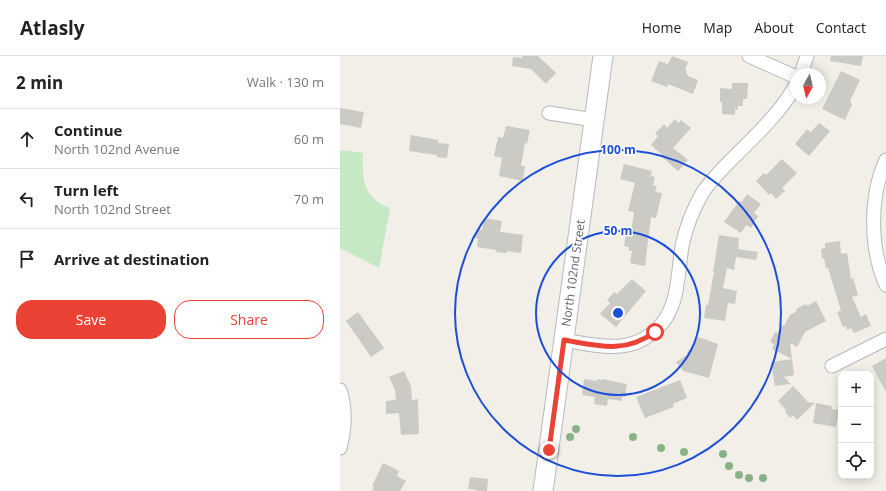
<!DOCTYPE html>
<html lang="en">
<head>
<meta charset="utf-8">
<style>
	body { margin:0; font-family:"Open Sans",sans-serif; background:#f2f2f2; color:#222 }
	.controls { position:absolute; right:12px; bottom:12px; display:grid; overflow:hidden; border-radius:8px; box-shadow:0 2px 10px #0003 }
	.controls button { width:36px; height:36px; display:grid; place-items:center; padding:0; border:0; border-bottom:1px solid #e0e0e0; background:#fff; color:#222; font:20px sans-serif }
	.compass { position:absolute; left:450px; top:12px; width:36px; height:36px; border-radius:50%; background:#fff; box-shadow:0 2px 10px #0003; rotate:188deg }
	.stop { position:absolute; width:12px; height:12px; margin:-9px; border:3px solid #ea4335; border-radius:50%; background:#fff }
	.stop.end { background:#ea4335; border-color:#fff; box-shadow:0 1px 4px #0008 }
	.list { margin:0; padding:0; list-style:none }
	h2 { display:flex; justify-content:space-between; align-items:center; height:52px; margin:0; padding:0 16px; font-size:17px }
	h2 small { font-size:13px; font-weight:400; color:#767676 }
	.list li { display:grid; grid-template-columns:26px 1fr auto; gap:12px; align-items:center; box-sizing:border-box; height:60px; padding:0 16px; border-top:1px solid #e0e0e0 }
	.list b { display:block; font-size:15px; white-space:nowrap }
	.list p { margin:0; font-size:13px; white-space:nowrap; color:#767676 }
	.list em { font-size:13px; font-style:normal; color:#767676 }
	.actions { display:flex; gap:8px; padding:12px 16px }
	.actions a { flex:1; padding:9px 0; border:1px solid #ea4335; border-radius:16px; text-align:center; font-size:14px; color:#ea4335 }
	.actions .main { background:#ea4335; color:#fff }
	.icon { flex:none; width:22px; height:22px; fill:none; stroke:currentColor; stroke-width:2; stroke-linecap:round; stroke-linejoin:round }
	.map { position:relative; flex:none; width:546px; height:435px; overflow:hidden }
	header { display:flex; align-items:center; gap:24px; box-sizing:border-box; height:56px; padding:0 20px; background:#fff; border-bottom:1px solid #e0e0e0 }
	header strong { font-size:19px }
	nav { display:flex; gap:22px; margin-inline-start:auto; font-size:14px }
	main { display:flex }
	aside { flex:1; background:#fff }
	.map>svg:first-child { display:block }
	.green { fill:#c5e8c5 }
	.building { fill:#cccac5 }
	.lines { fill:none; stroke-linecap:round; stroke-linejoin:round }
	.street-casing { stroke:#b5b8bc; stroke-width:15 }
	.secondary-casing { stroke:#b6babf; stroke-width:21 }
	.street { stroke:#fff; stroke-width:13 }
	.secondary { stroke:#fff; stroke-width:19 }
	.tree { fill:#89b387 }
	.route { stroke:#ea4335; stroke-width:5 }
	.ring { fill:none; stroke:#1d4ed8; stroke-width:2 }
	.labels { text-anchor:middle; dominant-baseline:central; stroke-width:3; stroke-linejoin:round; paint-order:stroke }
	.street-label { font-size:12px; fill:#5f6368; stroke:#fff }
	.centre { fill:#1d4ed8; stroke:#fff; stroke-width:2 }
	.ring-label { font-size:12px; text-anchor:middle; font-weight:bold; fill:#1d4ed8; stroke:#fff; stroke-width:3; stroke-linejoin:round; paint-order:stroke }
</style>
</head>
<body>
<header>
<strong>Atlasly</strong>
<nav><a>Home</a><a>Map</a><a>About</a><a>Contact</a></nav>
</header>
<main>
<aside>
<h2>2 min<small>Walk · 130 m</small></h2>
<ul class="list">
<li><svg class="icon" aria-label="ahead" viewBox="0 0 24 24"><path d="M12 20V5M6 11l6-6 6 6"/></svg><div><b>Continue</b><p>North 102nd Avenue</p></div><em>60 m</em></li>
<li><svg class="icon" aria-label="left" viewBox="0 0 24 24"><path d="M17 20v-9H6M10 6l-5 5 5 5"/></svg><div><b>Turn left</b><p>North 102nd Street</p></div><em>70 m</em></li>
<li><svg class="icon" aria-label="arrive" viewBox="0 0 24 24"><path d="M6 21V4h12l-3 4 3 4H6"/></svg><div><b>Arrive at destination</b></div></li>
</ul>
<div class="actions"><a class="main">Save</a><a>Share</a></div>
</aside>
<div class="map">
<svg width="546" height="435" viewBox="0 0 546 435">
	<rect width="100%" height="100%" fill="#f1efe8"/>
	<!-- green -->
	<path class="green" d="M0 94 23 97C22 123 23 143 50 152L39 212 0 192Z"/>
	<!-- building -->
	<path class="building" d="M182 0H198L216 17 206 28 191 13 172 10 173 1 182 2Z
		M332 0 348 6 345 14 347 15 346 18 348 19V20L358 24 353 38 328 28 327 31 311 25 319 5 328 8Z
		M491 0H523L521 10 490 5Z
		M501 15 520 24 510 45 512 49 505 64 482 53Z
		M392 27H408L407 43H403V50H398V54L395 53V59L382 58V46H380V32L392 33Z
		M0 52 24 56 21 72 0 68Z
		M335 63 339 67 341 64 351 72 333 92 348 104 338 115 321 100 322 99 311 89 318 80 315 78 324 68 327 72Z
		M479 67 490 75 469 100 455 88 467 73 471 76Z
		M166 70 190 74 187 88 185 87 181 110H185L183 125 159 120 162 102 154 100 158 81 163 82Z
		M71 79 98 84V87L109 88 107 102 97 101V99L69 95Z
		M442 103 457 117 442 132 445 135 436 143 431 137 429 139 416 125 424 117 426 119Z
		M284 108 312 115 311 120 315 121 313 129 317 130 315 136 322 137 316 162 311 161 305 210 290 207 292 195H289V191L284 190 286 176 291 177 294 156 288 155 295 127 280 123Z
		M407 138 421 148 414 157 418 160 411 172 406 169 401 177 384 166 399 145 402 146Z
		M144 162 162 165 160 176 183 179 181 197 167 195V197L156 196V194L137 191 138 183 135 182 136 173 142 174Z
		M379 179 399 182 398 193 418 196 416 204 396 201 394 214 387 212 383 232 397 235 395 248 388 247 385 265 364 262 366 249H368L374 216H373Z
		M500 185 501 198 507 197 511 223 513 222 518 239 512 241 521 261 526 258 531 270 514 277 511 272 507 274 506 270 503 271 497 256 501 255 488 212H486L484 202 482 203 481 193 485 192V187Z
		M292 223 306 235 276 271 260 258 270 247 267 244 274 236 277 238Z
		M476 245 486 265 465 276 457 291 450 287 454 319 444 321 451 328 435 330 431 306 452 303 432 293 434 288 430 286 435 276 438 277 442 269 444 270 450 259 457 255 456 253 466 248 467 250Z
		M18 256 44 292 31 301 6 265Z
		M358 281 378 288 369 322 343 315 336 306 348 298 347 296 354 289Z
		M546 302V336L532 310Z
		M64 315 71 330 72 344 78 343 79 378 61 379 59 357 46 358V345L56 344 55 334 49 321Z
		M244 323 257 325V323L262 324V323L287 328 285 341H282V345L268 343 267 350 254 348 255 341 242 339Z
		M340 324 347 342 333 348 334 351 305 362 296 341Z
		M453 330 468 346 475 347 457 364 453 359 450 362 445 356 446 354 438 345Z
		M476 347 492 350 491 353 499 354 496 371 473 367Z
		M43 407 59 415 57 420 66 425 60 435H32L34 431 32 430Z
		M130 421 148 423 147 435H137V434L128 433Z"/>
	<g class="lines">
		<defs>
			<path id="street" d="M409 0 456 21
				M461 18 467 0
				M209 57 254 64
				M546 104C529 141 530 193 546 229
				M224 284C242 287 262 292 281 290 292 289 302 285 311 278 340 257 337 221 342 190 346 171 353 153 363 136 372 123 383 112 395 100 417 78 440 57 456 29
				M492 310 546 283
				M0 334C6 353 5 373 0 392"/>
			<path id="secondary" d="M203 435 263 0"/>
		</defs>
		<!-- street casing -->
		<use href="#street" class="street-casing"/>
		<!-- secondary casing -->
		<use href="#secondary" class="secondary-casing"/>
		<!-- street -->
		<use href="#street" class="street"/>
		<!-- secondary -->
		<use href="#secondary" class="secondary"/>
	</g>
	<!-- trees -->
	<g class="tree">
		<circle cx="236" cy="373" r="4"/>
		<circle cx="230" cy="381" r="4"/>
		<circle cx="293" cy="381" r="4"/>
		<circle cx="321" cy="392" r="4"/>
		<circle cx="344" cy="396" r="4"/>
		<circle cx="383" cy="398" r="4"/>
		<circle cx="389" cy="410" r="4"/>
		<circle cx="399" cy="419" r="4"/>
		<circle cx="409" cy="422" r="4"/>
		<circle cx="423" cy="422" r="4"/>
	</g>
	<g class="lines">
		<!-- route -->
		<path class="route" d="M209 394 224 284C259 290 284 298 315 276"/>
	</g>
	<!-- distance rings -->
	<g class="ring">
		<circle cx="278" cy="257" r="82"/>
		<circle cx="278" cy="257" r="163"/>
	</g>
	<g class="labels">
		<!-- street labels -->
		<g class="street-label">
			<text transform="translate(233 217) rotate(-82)">North 102nd Street</text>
		</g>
	</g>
	<circle cx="278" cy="257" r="6" class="centre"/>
	<g class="ring-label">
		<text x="278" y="98">100 m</text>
		<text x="278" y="179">50 m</text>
	</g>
</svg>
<div class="controls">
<button>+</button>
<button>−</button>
<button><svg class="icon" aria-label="locate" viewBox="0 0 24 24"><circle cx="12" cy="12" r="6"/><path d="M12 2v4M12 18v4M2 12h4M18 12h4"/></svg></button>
</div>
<svg class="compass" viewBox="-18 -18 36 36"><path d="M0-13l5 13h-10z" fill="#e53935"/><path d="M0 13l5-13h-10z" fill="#767676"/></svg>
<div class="stop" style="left:315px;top:276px"></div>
<div class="stop end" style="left:209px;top:394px"></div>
</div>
</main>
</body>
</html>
